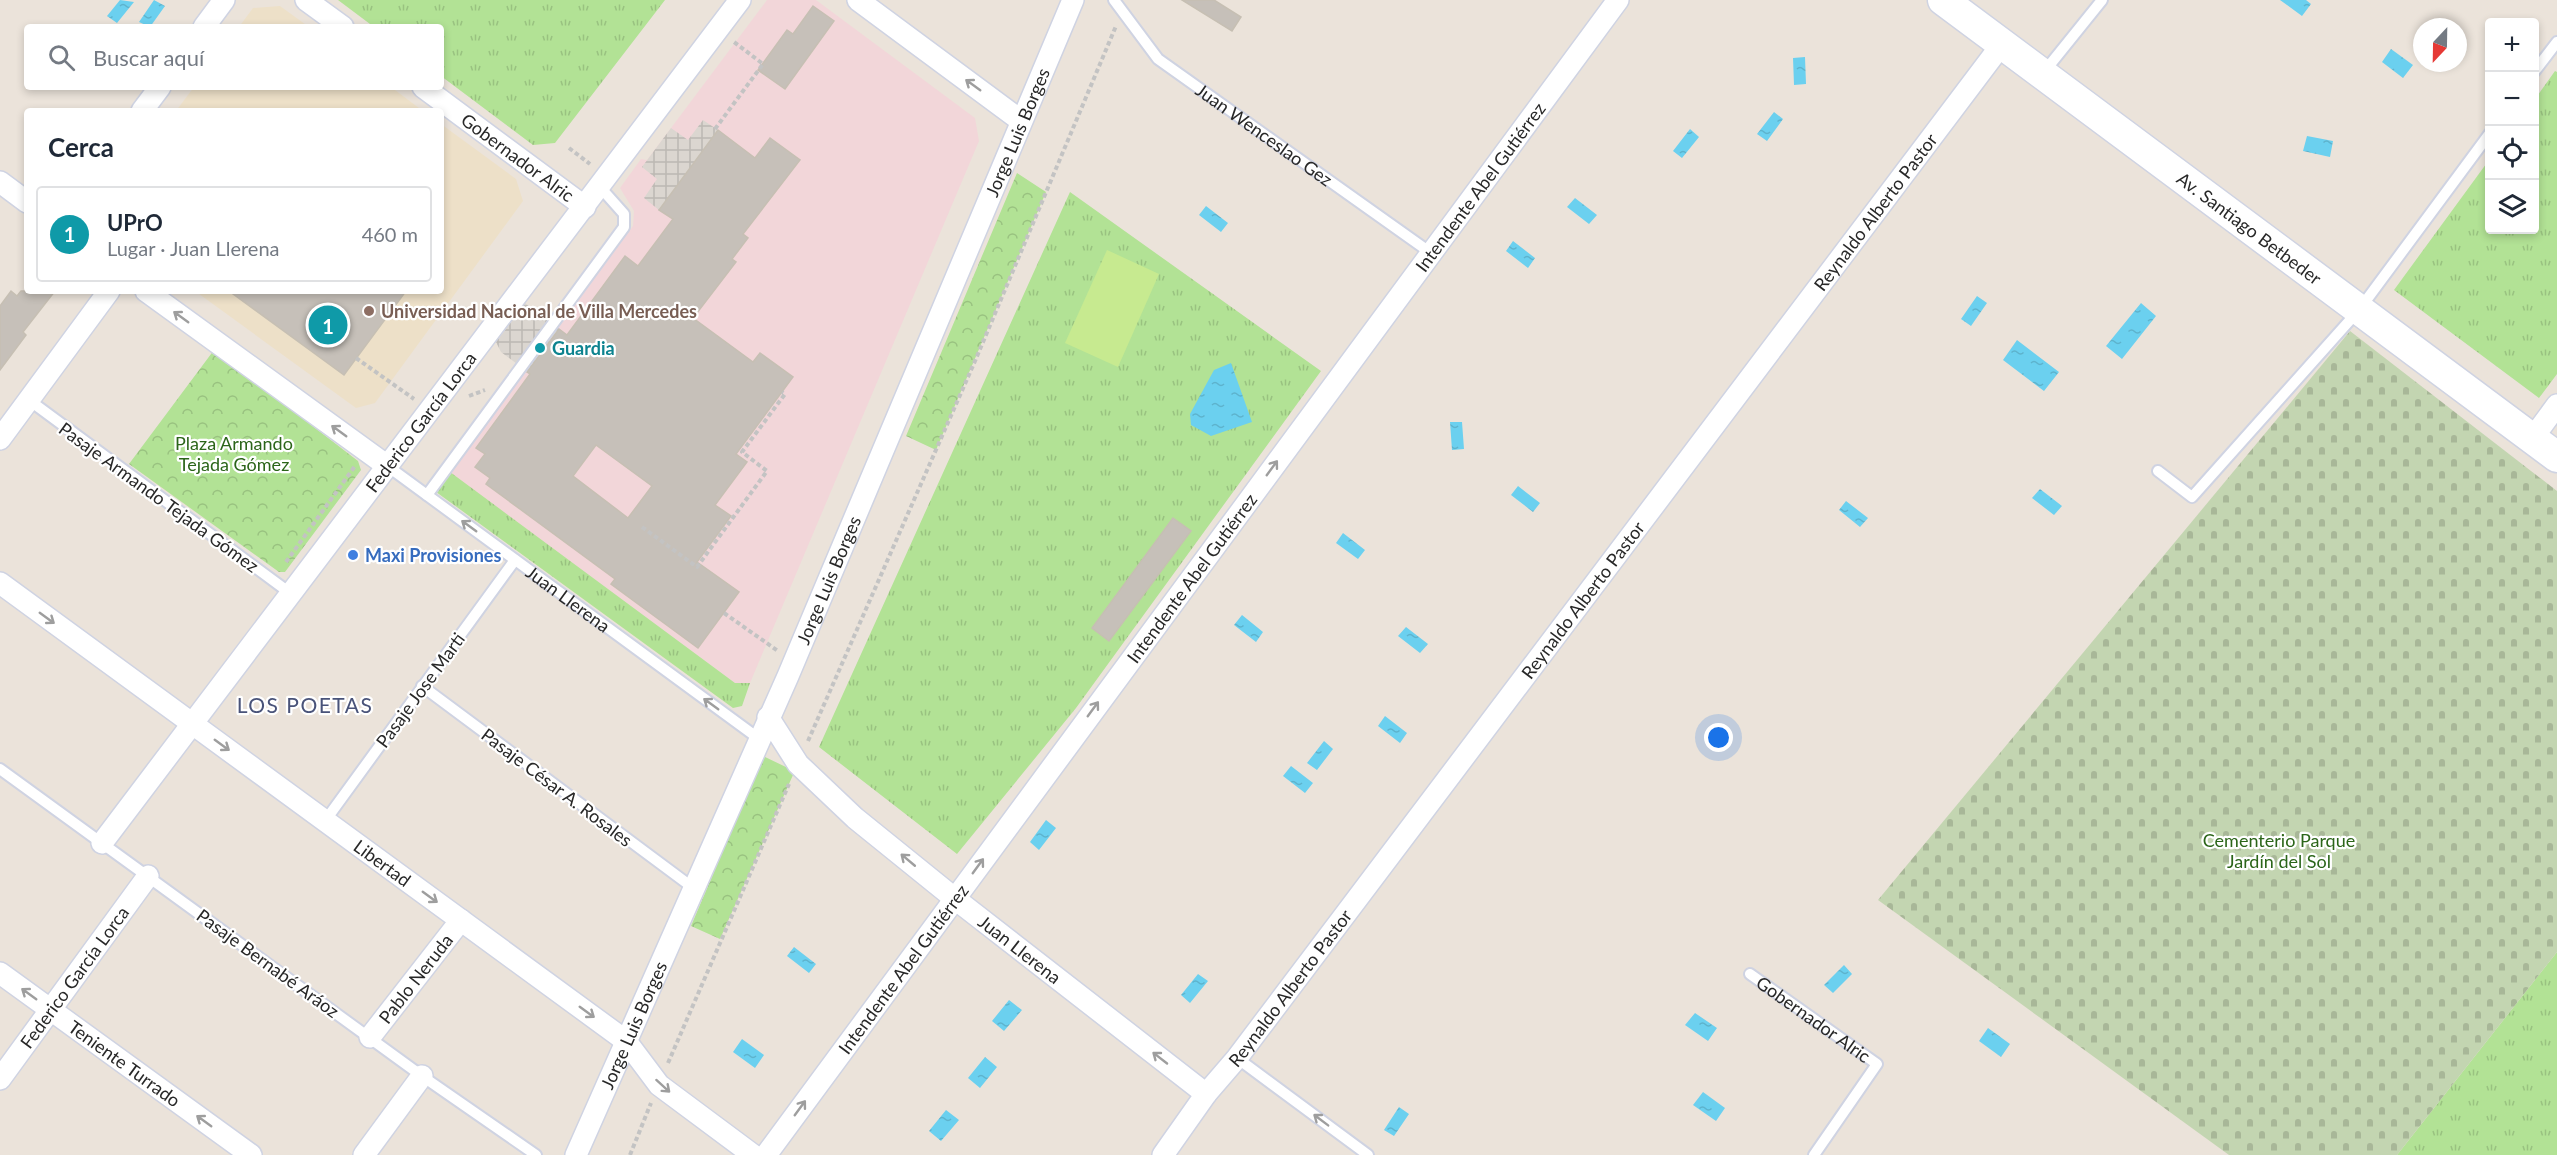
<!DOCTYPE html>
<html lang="es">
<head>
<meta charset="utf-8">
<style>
	body { margin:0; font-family:Lato,sans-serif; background:#f2f2f3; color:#1f2937 }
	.controls { position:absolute; right:18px; top:18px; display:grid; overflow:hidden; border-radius:6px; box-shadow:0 3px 9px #0003 }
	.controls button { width:54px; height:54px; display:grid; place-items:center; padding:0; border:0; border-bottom:2px solid #e0e1e3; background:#fff; color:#1f2937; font:30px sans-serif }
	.compass { position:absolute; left:2413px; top:18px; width:54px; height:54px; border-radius:50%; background:#fff; box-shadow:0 3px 9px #0003; rotate:202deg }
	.you { position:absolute; left:1719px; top:738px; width:21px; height:21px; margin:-15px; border:4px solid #fff; border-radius:50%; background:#1a73e8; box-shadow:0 0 0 9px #1a73e833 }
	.badge { display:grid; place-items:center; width:39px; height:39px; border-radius:50%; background:#b45309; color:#fff; font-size:20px; font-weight:700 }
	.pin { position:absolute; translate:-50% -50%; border:3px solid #fff; box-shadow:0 2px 6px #0006 }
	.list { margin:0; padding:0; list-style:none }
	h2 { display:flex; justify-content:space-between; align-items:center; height:78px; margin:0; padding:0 24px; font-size:26px }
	h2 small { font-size:20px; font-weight:400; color:#747a83 }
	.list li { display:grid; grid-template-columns:39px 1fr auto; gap:18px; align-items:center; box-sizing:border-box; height:96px; margin:0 12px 12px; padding:0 12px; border:2px solid #e0e1e3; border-radius:6px }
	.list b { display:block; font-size:22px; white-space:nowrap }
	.list p { margin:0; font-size:20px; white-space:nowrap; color:#747a83 }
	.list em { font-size:20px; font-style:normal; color:#747a83 }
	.icon { flex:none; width:33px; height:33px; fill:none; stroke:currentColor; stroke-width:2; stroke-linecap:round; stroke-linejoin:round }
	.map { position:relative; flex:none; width:2557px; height:1155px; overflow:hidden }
	.search { position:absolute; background:#fff; box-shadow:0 3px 9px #0003; left:24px; top:24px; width:420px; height:66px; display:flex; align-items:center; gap:15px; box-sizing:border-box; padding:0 21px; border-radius:6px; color:#747a83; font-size:22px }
	.panel { position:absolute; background:#fff; box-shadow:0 3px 9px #0003; left:24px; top:108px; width:420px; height:186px; border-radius:6px }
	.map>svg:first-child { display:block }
	.education { fill:#ede0c8 }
	.medical { fill:#f2d6d9 }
	.grass { fill:url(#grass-tufts) }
	.cemetery { fill:url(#cemetery-stones) }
	.park { fill:url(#park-crowns) }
	.pitch { fill:#c7ea90 }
	.plaza { fill:url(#plaza-grid) }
	.water { fill:url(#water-ripples) }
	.building { fill:#c6c0b9; stroke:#c6bfb3; stroke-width:1.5; fill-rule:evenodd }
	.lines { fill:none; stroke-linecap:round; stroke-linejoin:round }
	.service-casing { stroke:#cfd3e2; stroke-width:14 }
	.minor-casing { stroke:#cfd3e2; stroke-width:24 }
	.secondary-casing { stroke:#cfd3e2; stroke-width:33 }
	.path { stroke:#c3c3c3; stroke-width:4; stroke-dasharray:4.5 3; stroke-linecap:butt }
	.service { stroke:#fff; stroke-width:10 }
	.minor { stroke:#fff; stroke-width:21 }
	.secondary { stroke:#fff; stroke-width:30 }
	.oneway { stroke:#9e9e9e }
	.education-dot { fill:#8d6e63; stroke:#fff; stroke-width:2 }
	.culture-dot { fill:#0f9aa8; stroke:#fff; stroke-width:2 }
	.shop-dot { fill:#3f7fe0; stroke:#fff; stroke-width:2 }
	.labels { text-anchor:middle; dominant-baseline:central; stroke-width:4.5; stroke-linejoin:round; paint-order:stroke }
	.street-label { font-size:18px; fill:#282828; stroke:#fff }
	.education-label { font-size:18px; font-weight:bold; fill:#785e54; stroke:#fff; text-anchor:start }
	.culture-label { font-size:18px; font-weight:bold; fill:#0d838f; stroke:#fff; text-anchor:start }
	.park-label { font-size:18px; fill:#2b6519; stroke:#fff }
	.shop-label { font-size:18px; font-weight:bold; fill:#366cbe; stroke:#fff; text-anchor:start }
	.quarter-label { font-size:21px; letter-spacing:1.5px; fill:#495379; stroke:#fff }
</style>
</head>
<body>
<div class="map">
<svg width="2557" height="1155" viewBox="0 0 2557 1155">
	<defs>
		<pattern id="grass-tufts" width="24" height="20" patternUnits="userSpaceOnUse" patternTransform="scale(1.5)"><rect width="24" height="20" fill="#b2e295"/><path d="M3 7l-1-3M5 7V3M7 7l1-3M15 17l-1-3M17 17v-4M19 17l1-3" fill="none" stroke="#99c280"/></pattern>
		<pattern id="cemetery-stones" width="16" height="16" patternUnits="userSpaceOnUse" patternTransform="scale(1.5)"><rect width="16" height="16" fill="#c3d5b1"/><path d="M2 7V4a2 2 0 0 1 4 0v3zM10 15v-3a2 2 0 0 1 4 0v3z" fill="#a8b798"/></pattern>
		<pattern id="park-crowns" width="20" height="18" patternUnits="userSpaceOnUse" patternTransform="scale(1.5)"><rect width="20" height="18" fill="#b2e295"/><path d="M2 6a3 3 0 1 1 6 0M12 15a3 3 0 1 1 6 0" fill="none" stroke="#99c280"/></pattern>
		<pattern id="plaza-grid" width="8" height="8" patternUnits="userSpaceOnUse" patternTransform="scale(1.5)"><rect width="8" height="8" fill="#dbd6d0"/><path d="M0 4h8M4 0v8" fill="none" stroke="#bcb8b3"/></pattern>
		<pattern id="water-ripples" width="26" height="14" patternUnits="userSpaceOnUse" patternTransform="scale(1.5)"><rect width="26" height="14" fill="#6bd0ef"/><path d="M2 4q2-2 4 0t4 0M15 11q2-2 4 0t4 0" fill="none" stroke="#5db3cd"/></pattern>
	</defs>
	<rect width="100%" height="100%" fill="#ebe3da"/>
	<!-- education -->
	<path class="education" d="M280 6 309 27H239L253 8Z
		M194 87H391L423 111H176Z
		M441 124 516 179 523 201 375 403 356 408 195 291H441Z"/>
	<!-- medical -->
	<path class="medical" d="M767 0H816L975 118 979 141 750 683H735L450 473 633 226 634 211 620 188 641 159 647 160Z"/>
	<!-- grass -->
	<path class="grass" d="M338 0H665L555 143 533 145 441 76V27H374Z
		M2555 71 2557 72V374L2539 398 2394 290 2489 160 2490 230H2534L2535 99Z
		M1070 192 1321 371 1076 708 957 854 819 747Z
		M446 469 735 683H750L742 706 733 708 432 489Z
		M2557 952V1155H2397Z"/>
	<!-- cemetery -->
	<path class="cemetery" d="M2350 331 2557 491V952L2397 1155H2229L1878 900Z"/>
	<!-- park -->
	<path class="park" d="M1017 173 1046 192 936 450 906 436Z
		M214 350 358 461 361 470 285 572H279L129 464Z
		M763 756 788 768 793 775 720 939 691 926Z"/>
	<!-- pitch -->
	<path class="pitch" d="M1107 250 1159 274 1118 367 1065 343Z"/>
	<!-- plaza -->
	<path class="plaza" d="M703 120 718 130 659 210 644 198 657 179 642 167 671 128 688 140Z
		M525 303 567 335 536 378 501 352 496 342Z"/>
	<!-- water -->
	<path class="water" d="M120 0 134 2 117 23 107 16Z
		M154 0 165 6 150 27 139 22Z
		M2280 0H2306L2311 4 2302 16Z
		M2391 49 2413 65 2403 78 2382 62Z
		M1805 57 1806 84 1794 85 1793 58Z
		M1774 112 1783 119 1767 141 1757 134Z
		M1690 129 1699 137 1682 158 1673 151Z
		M2307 136 2333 141 2330 157 2303 151Z
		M1575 198 1597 215 1589 224 1567 207Z
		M1206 206 1228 223 1221 232 1199 215Z
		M1513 241 1535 258 1528 268 1506 251Z
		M1977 296 1987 303 1971 326 1961 319Z
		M2141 303 2156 316 2122 359 2106 346Z
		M2017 340 2059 372 2044 391 2003 360Z
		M1231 363 1252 422 1211 436 1191 425 1190 414 1214 370Z
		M1450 422H1462L1464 449 1452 450Z
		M1518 486 1540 503 1533 512 1511 495Z
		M2040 489 2062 506 2054 515 2032 498Z
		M1846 501 1868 518 1860 527 1839 510Z
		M1343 533 1365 550 1358 559 1336 543Z
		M1242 615 1263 632 1256 642 1234 625Z
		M1406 627 1428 644 1420 653 1398 636Z
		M1385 716 1407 733 1400 743 1378 726Z
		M1324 741 1333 749 1317 770 1307 763Z
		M1291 766 1313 783 1305 793 1283 776Z
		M1046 820 1056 828 1039 850 1030 842Z
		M794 947 816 964 809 973 787 956Z
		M1844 965 1852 974 1833 993 1824 985Z
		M1198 974 1208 981 1190 1003 1181 995Z
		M1009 1000 1022 1010 1004 1031 992 1021Z
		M1695 1013 1717 1028 1708 1041 1685 1025Z
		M1988 1028 2010 1044 2001 1057 1979 1041Z
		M742 1039 764 1055 755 1068 733 1052Z
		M985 1057 997 1067 980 1088 968 1078Z
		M1703 1092 1725 1108 1716 1121 1693 1105Z
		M1399 1107 1409 1114 1394 1136 1384 1130Z
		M946 1110 959 1120 941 1141 929 1131Z"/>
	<!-- building -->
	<path class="building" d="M1182 0H1214L1241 17 1232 31Z
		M813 6 834 21 785 89 758 70 787 30 793 34Z
		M718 130 755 158 770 138 800 160 743 234 748 238 732 259 736 262 693 318 753 362 760 353 793 377 736 454 747 462 715 505 731 516 697 562 739 592 698 648 611 584 615 579 486 484 490 478 475 467 485 454 476 448 530 374 527 372 559 329 567 335 625 256 638 266 673 219 659 210ZM596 445 652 486 628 518 573 476Z
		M11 291 17 296 21 291H55L23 332 26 335 0 370V306Z
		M229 291H406L344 375Z
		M1173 518 1191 531 1109 641 1092 628Z"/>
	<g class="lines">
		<defs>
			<g id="service">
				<path id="s1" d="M1114 0 1158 59 1431 253"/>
				<path d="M2044 72 2102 0"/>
				<path d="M2534 72 2557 42"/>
				<path d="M29 400 290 593"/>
				<path id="s2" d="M386 465 758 738"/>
				<path d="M2158 471 2192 497 2359 310 2490 133"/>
				<path d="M427 495 624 227V214L600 187"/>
				<path d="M422 686 692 887"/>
				<path d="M0 769 422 1076 536 1155"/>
				<path d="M325 821 515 560"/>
				<path id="s3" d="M1750 974 1877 1064 1814 1155"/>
				<path d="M1237 1058 1368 1155"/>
			</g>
			<g id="minor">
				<path d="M306 0 343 27"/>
				<path d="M858 0 1020 120"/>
				<path d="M204 27 224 0"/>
				<path id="s4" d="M423 87 585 207"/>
				<path d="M142 111 160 87"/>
				<path d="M0 182 27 202"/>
				<path d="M146 291 386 465"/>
				<path d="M0 439 109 291"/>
				<path d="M2532 439 2557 405"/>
				<path id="s5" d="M0 583 626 1041 659 1085 753 1155"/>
				<path id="s6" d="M768 717 798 764 855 818 954 898 1206 1094"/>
				<path id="s7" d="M102 843 740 0"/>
				<path id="s8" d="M0 973 251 1155"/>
				<path id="s9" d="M370 1037 461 920"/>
				<path id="s10" d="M0 1079 148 876"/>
				<path d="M364 1155 422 1076"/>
				<path id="s11" d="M576 1155 788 676 1073 0"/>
				<path id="s12" d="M766 1155 1618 0"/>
				<path id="s13" d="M1163 1155 1206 1094 1237 1058 2002 44"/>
			</g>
			<g id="secondary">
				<path id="s14" d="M1943 0 2557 457"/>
			</g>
		</defs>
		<!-- service casing -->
		<use href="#service" class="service-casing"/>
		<!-- minor casing -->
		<use href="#minor" class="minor-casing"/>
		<!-- secondary casing -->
		<use href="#secondary" class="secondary-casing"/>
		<!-- path -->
		<path class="path" d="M715 129 763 64 734 42
			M569 148 590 164
			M356 358 414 399
			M469 396 485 390
			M642 527 697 567 767 471 742 452 785 394 782 392
			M286 562 355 466
			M724 613 778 651
			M808 741 975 361 1116 26
			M668 1063 789 784
			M630 1155 651 1103"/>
		<!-- service -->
		<use href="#service" class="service"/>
		<!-- minor -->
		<use href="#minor" class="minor"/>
		<!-- secondary -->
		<use href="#secondary" class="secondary"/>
	</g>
	<!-- one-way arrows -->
	<defs><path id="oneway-shaft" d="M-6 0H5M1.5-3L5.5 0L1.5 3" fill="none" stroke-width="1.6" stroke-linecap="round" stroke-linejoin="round" transform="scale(1.5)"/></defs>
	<g class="oneway">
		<use href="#oneway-shaft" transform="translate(973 85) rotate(-144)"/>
		<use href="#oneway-shaft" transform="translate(181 317) rotate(-144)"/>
		<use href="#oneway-shaft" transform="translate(339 431) rotate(-144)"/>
		<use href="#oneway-shaft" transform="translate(1272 468) rotate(-54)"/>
		<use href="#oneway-shaft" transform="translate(469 526) rotate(-144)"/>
		<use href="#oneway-shaft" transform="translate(47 618) rotate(36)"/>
		<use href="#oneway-shaft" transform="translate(711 704) rotate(-144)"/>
		<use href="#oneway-shaft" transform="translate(1093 709) rotate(-54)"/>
		<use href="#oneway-shaft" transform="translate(222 745) rotate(36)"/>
		<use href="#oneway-shaft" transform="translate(908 860) rotate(-140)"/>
		<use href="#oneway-shaft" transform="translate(978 866) rotate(-54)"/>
		<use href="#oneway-shaft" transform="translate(430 897) rotate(36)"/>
		<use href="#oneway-shaft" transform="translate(29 994) rotate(-144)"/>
		<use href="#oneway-shaft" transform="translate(587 1012) rotate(36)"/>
		<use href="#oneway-shaft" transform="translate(1160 1058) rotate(-142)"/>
		<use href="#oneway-shaft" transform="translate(663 1086) rotate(42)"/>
		<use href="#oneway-shaft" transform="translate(800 1108) rotate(-54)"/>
		<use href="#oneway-shaft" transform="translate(1321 1120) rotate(-143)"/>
		<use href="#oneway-shaft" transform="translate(204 1121) rotate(-144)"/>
	</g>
	<!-- markers -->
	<circle class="education-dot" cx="369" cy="311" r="6"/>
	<circle class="culture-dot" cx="540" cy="348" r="6"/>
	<circle class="shop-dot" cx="353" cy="555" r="6"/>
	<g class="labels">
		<!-- street labels -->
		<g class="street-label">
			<text stroke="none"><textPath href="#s11" startOffset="1114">Jorge Luis Borges</textPath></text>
			<text stroke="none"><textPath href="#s1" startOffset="204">Juan Wenceslao Gez</textPath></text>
			<text stroke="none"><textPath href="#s4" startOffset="118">Gobernador Alric</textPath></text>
			<text stroke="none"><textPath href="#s12" startOffset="1203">Intendente Abel Gutiérrez</textPath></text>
			<text stroke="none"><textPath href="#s13" startOffset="1182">Reynaldo Alberto Pastor</textPath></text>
			<text stroke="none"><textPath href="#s14" startOffset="382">Av. Santiago Betbeder</textPath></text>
			<text stroke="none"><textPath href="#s7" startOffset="528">Federico García Lorca</textPath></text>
			<text transform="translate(159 497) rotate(36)">Pasaje Armando Tejada Gómez</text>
			<text stroke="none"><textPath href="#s12" startOffset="717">Intendente Abel Gutiérrez</textPath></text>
			<text stroke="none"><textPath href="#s11" startOffset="628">Jorge Luis Borges</textPath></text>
			<text stroke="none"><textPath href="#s2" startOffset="226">Juan Llerena</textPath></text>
			<text stroke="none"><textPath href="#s13" startOffset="696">Reynaldo Alberto Pastor</textPath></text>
			<text transform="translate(420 690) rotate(-54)">Pasaje Jose Marti</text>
			<text transform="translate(557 787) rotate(37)">Pasaje César A. Rosales</text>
			<text stroke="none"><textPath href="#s5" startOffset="474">Libertad</textPath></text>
			<text stroke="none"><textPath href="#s6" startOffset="345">Juan Llerena</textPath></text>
			<text transform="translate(268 963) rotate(36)">Pasaje Bernabé Aráoz</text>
			<text stroke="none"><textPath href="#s12" startOffset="231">Intendente Abel Gutiérrez</textPath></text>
			<text stroke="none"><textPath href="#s10" startOffset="126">Federico García Lorca</textPath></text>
			<text stroke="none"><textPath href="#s9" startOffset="74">Pablo Neruda</textPath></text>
			<text stroke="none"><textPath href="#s13" startOffset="210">Reynaldo Alberto Pastor</textPath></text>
			<text stroke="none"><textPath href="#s3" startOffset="78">Gobernador Alric</textPath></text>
			<text stroke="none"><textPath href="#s11" startOffset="142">Jorge Luis Borges</textPath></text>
			<text stroke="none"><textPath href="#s8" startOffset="154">Teniente Turrado</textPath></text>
		</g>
		<!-- education labels -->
		<g class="education-label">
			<text x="381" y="311">Universidad Nacional de Villa Mercedes</text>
		</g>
		<!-- culture labels -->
		<g class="culture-label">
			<text x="552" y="348">Guardia</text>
		</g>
		<!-- park labels -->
		<g class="park-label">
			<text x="234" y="443">Plaza Armando<tspan x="234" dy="21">Tejada Gómez</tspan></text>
			<text x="2279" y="840">Cementerio Parque<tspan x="2279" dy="21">Jardín del Sol</tspan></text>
		</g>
		<!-- shop labels -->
		<g class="shop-label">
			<text x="365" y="555">Maxi Provisiones</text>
		</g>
		<!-- quarter labels -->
		<g class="quarter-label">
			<text x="305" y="704">LOS POETAS</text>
		</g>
	</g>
</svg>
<div class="controls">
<button>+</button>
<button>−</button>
<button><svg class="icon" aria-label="locate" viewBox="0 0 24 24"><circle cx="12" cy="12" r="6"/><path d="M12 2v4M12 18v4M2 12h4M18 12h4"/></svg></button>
<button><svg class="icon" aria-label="layers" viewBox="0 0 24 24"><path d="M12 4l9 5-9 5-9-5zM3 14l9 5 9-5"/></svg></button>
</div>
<svg class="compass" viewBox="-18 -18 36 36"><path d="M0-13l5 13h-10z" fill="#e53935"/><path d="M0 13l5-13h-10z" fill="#747a83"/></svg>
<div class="you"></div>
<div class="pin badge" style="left:328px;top:325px;background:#0f9aa8">1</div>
<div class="search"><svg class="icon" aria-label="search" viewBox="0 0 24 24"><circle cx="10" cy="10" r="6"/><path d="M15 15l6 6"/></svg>Buscar aquí</div>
<section class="panel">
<h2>Cerca<small></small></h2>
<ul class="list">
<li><span class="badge" style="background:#0f9aa8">1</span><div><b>UPrO</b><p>Lugar · Juan Llerena</p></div><em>460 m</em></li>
</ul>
</section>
</div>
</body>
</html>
